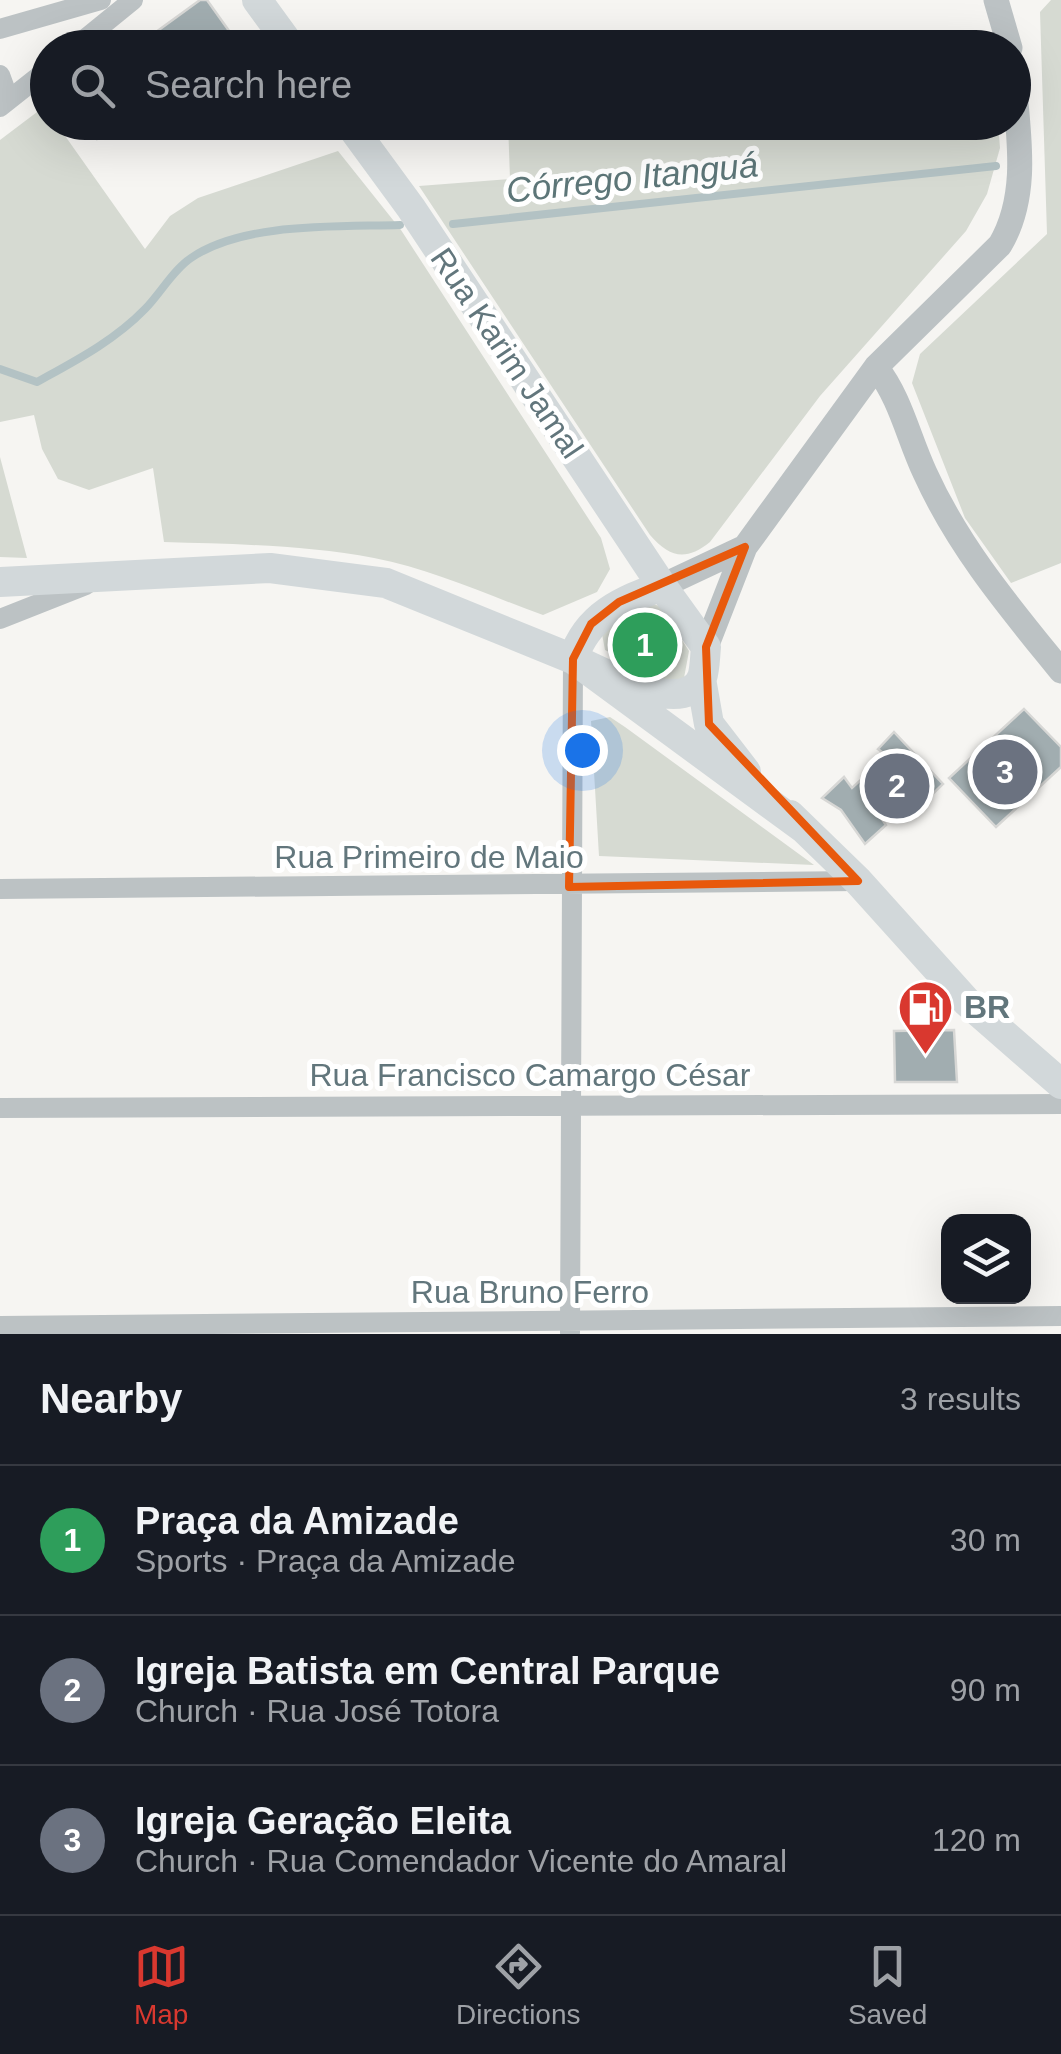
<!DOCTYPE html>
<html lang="en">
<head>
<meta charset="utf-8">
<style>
	body { margin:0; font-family:Helvetica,sans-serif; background:#20242c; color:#f1f3f6 }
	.controls { position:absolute; right:30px; bottom:30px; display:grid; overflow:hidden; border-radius:20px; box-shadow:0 10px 40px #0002 }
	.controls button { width:90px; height:90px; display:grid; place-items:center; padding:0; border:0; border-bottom:2px solid #363941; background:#171b24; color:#f1f3f6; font:50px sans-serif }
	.you { position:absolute; left:582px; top:750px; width:35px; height:35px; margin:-25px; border:8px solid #fff; border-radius:50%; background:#1a73e8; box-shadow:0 0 0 15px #1a73e833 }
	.badge { display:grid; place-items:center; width:65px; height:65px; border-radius:50%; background:#d9382f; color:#fff; font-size:32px; font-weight:700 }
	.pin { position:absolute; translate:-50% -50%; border:5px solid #fff; box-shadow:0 2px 10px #0006 }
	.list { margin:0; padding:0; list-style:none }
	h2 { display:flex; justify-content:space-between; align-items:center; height:130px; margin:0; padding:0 40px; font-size:42px }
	h2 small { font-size:32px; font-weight:400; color:#9ea1a6 }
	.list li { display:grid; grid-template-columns:65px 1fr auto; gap:30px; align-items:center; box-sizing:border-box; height:150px; padding:0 40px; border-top:2px solid #363941 }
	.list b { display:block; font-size:38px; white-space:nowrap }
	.list p { margin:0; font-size:32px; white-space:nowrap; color:#9ea1a6 }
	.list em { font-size:32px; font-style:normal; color:#9ea1a6 }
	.icon { flex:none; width:55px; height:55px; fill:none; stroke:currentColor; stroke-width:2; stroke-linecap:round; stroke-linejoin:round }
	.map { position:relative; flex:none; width:1061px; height:1334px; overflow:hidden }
	.search { position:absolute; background:#171b24; box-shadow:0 10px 40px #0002; left:30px; right:30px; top:30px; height:110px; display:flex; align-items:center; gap:25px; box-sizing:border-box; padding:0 35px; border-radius:55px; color:#9ea1a6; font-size:38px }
	.sheet { height:580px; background:#171b24 }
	nav { display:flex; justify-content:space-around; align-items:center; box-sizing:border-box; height:140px; border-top:2px solid #363941; background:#171b24; font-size:28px; color:#9ea1a6 }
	nav a { display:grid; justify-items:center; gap:5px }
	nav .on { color:#d9382f }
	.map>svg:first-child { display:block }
	.green { fill:#d6dad2 }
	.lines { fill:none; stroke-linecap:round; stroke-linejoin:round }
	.stream { stroke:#b3c2c4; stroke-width:8 }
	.building { fill:#a1adb0; stroke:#d7d7d5; stroke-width:2.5 }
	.minor { stroke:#bcc2c4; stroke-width:20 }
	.tertiary { stroke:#bcc2c4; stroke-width:25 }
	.secondary { stroke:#d2d8da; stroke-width:30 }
	.marked { fill:none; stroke:#e8590c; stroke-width:8; stroke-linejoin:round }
	.labels { text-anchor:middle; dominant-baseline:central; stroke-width:10; stroke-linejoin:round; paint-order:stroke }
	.street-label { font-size:32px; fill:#62767c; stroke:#fff }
	.poi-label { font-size:32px; font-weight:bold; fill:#62767c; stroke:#fff; text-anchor:start }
	.water-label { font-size:35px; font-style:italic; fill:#5d7678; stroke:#fff }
</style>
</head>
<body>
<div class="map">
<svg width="1061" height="1334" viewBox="0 0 1061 1334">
	<rect width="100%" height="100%" fill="#f6f5f2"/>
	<!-- green -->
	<path class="green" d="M1051 0H1061V563L1011 583 965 518 912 383 920 354 1047 234 1040 12Z
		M45 106 48 122 56 123 145 249 170 216 198 198 338 151 401 230 601 538 610 569 597 592 543 615C487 595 432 569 374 558 305 545 234 544 164 542L153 468 89 490 58 479 42 449 34 415 0 422V140Z
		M508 123H998L1000 148 987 194 966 231 820 396 710 542C686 561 670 558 650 535L419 186 510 179Z
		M0 457 27 558 0 557Z
		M648 603 660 606 689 651 684 678 670 684 605 650 602 634 617 618Z
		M610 717 625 727 814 865 599 856 591 721Z"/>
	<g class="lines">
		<!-- stream -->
		<path class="stream" d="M453 224 996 166
			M0 369 37 382C75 361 114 341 145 309 160 294 173 270 191 258 243 222 338 227 400 225"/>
	</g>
	<!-- building -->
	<path class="building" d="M200 0H207L232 35 215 48H151L145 40Z
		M85 122H120L97 139Z
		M1024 709 1061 747V767L996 827 949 778Z
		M894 732 943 784 917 809 903 797 879 815 886 825 865 844 841 810 822 798 844 777 852 788 887 756 878 749Z
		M954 1030 957 1082H895L894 1031Z"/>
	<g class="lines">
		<!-- minor -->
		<path class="minor" d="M0 29 101 0
			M74 48 133 0
			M0 75 4 86 0 98
			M0 107 48 69
			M0 619 86 585
			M0 889 858 881
			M0 1108 1061 1104
			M0 1326 1061 1316
			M570 1332 573 659"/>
		<!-- tertiary -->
		<path class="tertiary" d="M996 0 1010 48
			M876 367C901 399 908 437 925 473 959 548 1010 608 1061 671
			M662 586 745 547
			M706 647 745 547 876 367 1000 245C1029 196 1019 137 1014 83"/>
		<!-- secondary -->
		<path class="secondary" d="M257 0 292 48
			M348 122 411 208 662 586
			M0 582 270 568 386 583 573 659 803 828
			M662 586 706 647C705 656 705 669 702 678 684 719 600 670 573 659 587 615 622 601 662 586Z
			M701 679 709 724 746 772
			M790 815 858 881 967 1002 1061 1084"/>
	</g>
	<!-- marked area -->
	<path class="marked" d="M745 547 706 647 709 724 858 881 569 887 573 659 591 624 619 602Z"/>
	<!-- icons -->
	<defs>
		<symbol id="fuel-pin" viewBox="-11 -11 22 30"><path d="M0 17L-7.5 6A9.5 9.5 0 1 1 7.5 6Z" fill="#d9382f" stroke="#fff"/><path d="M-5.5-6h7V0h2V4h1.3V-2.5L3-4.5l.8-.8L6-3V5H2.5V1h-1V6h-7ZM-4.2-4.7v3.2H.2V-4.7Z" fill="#fff"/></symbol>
	</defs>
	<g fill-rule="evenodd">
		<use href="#fuel-pin" x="894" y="976" width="63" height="86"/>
	</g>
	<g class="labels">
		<!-- street labels -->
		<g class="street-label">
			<text transform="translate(507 353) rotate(56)">Rua Karim Jamal</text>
			<text x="429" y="857">Rua Primeiro de Maio</text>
			<text x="530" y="1075">Rua Francisco Camargo César</text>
			<text x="530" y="1292">Rua Bruno Ferro</text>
		</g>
		<!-- poi labels -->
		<g class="poi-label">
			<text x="964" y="1007">BR</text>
		</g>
		<!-- water labels -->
		<g class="water-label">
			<text transform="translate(632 177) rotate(-6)">Córrego Itanguá</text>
		</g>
	</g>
</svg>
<div class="controls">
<button><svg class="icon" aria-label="layers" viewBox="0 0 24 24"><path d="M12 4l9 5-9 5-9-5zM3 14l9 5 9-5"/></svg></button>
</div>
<div class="you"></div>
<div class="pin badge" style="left:645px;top:645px;background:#2e9e5b">1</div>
<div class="pin badge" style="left:897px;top:786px;background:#6b7280">2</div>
<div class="pin badge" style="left:1005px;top:772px;background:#6b7280">3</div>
<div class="search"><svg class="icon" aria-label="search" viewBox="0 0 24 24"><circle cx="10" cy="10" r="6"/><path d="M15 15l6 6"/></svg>Search here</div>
</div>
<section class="sheet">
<h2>Nearby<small>3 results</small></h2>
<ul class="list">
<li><span class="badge" style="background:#2e9e5b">1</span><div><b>Praça da Amizade</b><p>Sports · Praça da Amizade</p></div><em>30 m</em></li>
<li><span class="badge" style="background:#6b7280">2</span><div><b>Igreja Batista em Central Parque</b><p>Church · Rua José Totora</p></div><em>90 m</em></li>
<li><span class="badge" style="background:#6b7280">3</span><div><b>Igreja Geração Eleita</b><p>Church · Rua Comendador Vicente do Amaral</p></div><em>120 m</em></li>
</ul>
</section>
<nav>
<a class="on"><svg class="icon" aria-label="map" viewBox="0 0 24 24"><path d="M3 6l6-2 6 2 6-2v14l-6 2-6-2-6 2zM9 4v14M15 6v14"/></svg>Map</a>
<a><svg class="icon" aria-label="directions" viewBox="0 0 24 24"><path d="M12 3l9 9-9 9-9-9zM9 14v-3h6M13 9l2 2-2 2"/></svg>Directions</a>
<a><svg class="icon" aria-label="saved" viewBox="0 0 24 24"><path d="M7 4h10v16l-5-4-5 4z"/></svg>Saved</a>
</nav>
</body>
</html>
